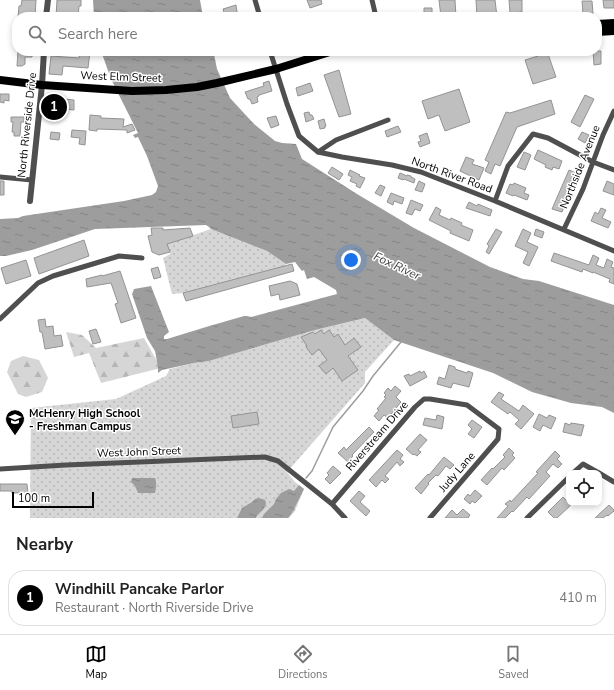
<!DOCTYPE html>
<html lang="en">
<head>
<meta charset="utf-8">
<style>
	body { margin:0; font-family:"Nunito Sans",sans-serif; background:#f2f2f2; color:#222 }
	.controls { position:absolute; right:12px; bottom:12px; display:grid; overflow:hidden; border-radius:8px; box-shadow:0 2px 6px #0003 }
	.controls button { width:36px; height:36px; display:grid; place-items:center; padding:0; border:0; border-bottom:1px solid #e0e0e0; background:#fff; color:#222; font:20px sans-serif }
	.scale { position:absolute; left:12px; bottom:10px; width:82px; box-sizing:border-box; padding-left:4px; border:2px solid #000; border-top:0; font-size:11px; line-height:14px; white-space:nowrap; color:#000; -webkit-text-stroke:3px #fff; paint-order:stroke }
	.you { position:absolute; left:351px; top:260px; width:14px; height:14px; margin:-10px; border:3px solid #fff; border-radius:50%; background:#1a73e8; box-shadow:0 0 0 6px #1a73e833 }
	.badge { display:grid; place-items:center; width:26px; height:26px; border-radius:50%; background:#000; color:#fff; font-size:13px; font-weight:700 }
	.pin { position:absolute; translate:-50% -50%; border:2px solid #fff; box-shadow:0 1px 4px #0006 }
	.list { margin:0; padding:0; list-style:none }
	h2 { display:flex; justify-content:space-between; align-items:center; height:52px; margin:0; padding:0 16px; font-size:17px }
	h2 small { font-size:13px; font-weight:400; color:#767676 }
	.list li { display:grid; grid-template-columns:26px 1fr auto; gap:12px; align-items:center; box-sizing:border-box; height:56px; margin:0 8px 8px; padding:0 8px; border:1px solid #e0e0e0; border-radius:16px }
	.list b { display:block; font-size:15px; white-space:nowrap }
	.list p { margin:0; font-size:13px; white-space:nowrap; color:#767676 }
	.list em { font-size:13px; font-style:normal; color:#767676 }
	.icon { flex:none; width:22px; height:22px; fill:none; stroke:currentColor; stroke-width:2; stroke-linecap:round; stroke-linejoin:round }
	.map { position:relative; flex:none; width:614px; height:518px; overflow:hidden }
	.search { position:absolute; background:#fff; box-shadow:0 2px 6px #0003; left:12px; right:12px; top:12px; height:44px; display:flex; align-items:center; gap:10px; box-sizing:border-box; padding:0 14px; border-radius:16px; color:#767676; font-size:15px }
	.sheet { height:116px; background:#fff }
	nav { display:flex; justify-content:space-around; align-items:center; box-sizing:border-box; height:56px; border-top:1px solid #e0e0e0; background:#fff; font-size:11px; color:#767676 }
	nav a { display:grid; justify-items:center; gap:2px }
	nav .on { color:#000 }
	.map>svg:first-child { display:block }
	.grass { fill:url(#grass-dots) }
	.forest { fill:url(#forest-firs) }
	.water { fill:url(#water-ripples) }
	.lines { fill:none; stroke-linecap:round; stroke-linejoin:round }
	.stream { stroke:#9d9d9d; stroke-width:1.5 }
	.building { fill:#bfbfbf; stroke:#939393 }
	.minor { stroke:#4f4f4f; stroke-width:5 }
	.tertiary { stroke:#4f4f4f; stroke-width:6 }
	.primary { stroke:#000; stroke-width:8 }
	.labels { text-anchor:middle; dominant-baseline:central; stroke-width:3; stroke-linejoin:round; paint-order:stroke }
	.street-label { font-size:11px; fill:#000; stroke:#fff }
	.poi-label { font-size:11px; font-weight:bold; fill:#000; stroke:#fff; text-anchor:start }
	.water-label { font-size:12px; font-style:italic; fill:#3e3e3e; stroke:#fff }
</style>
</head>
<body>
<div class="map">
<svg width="614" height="518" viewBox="0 0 614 518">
	<defs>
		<pattern id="grass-dots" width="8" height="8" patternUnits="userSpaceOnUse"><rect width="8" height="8" fill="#d6d6d6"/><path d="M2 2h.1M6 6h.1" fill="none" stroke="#b6b6b6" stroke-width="1.8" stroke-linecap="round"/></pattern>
		<pattern id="forest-firs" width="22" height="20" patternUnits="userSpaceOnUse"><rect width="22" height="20" fill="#d6d6d6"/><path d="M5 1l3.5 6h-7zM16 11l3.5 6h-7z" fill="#b6b6b6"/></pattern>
		<pattern id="water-ripples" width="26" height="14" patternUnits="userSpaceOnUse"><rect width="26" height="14" fill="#9d9d9d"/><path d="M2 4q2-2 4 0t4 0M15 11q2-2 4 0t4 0" fill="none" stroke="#858585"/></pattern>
	</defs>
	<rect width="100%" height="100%" fill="#fff"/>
	<!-- grass -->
	<path class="grass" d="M211 229 267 251 286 264 285 266 183 293 172 294 163 258 170 254 167 244Z
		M365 318 394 340 365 372V383L287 472 295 482 304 489 295 511 289 518H30V514L31 408 116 399 166 376 170 369 194 363 209 361 315 330Z"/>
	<!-- forest -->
	<path class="forest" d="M66 332 82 335 96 348 144 338 161 368 101 383 89 353 74 357Z
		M23 356 39 360 48 378 42 392 26 397 18 394 7 372 11 361Z"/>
	<!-- water -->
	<path class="water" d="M93 0H200L203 17H94Z
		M101 51H212L214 54 217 69 230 98 254 124 275 141 282 143 296 144 302 159 357 194 414 228 490 267 523 279 539 281 614 305V413L602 407 571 403 532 392 493 373 394 340 365 318 315 330 209 361 194 363 162 370 158 373V367L155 351 147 338 132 294 134 289 151 286 169 332 164 336V339H167L206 327 244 316H247L251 317 337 294 336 290 314 277 307 279 304 270 302 271 295 262 286 264 267 251 211 229 209 227 206 225 95 229 32 250 6 256H0V219L18 218 23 216 124 201 152 195 156 192 158 186 147 156 138 137 135 138 133 135 138 133 111 79Z
		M132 478H155C157 482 156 489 155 493H138L135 486 131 482Z
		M299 485 304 489 292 513 288 518H262L264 514 274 504 276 499 281 493 289 489 294 491Z
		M259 498 265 500 266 503C265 509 261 512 257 515L256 518H237L242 508 252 502 255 499Z"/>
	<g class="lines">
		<!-- stream -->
		<path class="stream" d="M306 478 312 471 333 427 363 391 373 376 401 342"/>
	</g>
	<!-- building -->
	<path class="building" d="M22 0H36L35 17H18L19 6H21Z
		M57 0H81V6H79L78 17H56Z
		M307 0H321L322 4 310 8Z
		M439 0H455L456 17H441Z
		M476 0H495L497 17H477Z
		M509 0H522V12L510 13Z
		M603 0H614V8H604Z
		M582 1H592L593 14H583Z
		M236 5 237 12 225 16 223 9Z
		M424 8H432V17H424Z
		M18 51H33L32 57H25V64L22 66H17Z
		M80 51H90L88 68 63 66 62 75 49 74 51 56 79 58Z
		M547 51 556 77 533 84 525 60 538 56V54Z
		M593 51H601V64L594 65Z
		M339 70 351 114 339 117 324 75Z
		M269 81 272 91 259 95V96L257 97 258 102 252 104 250 99H248L245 92 264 86 263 83Z
		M310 83 313 91 298 96 296 88Z
		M459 89 470 122 445 131 439 115 428 119 422 101Z
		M0 94H9V101L4 100V103L0 102Z
		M585 95 594 99 580 127 571 122Z
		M54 98 74 100V110L64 109V116L48 115 49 100 54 101Z
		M551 100 555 114 517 127 500 166 495 164 491 174 485 171 489 162 485 160 506 112 510 113Z
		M309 112 310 115H312L314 119 306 122 304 113Z
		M90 115 101 116V118L124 119 123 127 132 124 135 130 127 133V130L97 129V131L89 130Z
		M276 116 279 125 271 128 267 118Z
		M11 117H24V122H21L20 136H14V132H12L13 122H11Z
		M324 119 326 126H325V128L320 129 318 121Z
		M398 126 401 132 387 137 385 131Z
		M72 130 86 131 85 145 79 144 80 138 71 137Z
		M51 132 60 133 59 140 50 139Z
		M582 132 589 135 585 143 578 139Z
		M427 133 430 143 420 147 418 142 421 141 419 136Z
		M538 150 562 161 559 169 553 167 552 170 545 167 546 165 534 159Z
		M524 152 531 155 525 170 517 167Z
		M466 157 474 160 472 164 484 168 479 180 460 171Z
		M332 167 343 174 339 180 328 173Z
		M350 170 360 175 359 176 365 178 360 188 356 186 357 184 350 181 352 177 348 175Z
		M569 170 576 173 564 201 566 202 562 212 552 209Z
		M400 173 407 176V175L411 176V177L415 179 414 183 404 179 403 180 398 178Z
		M0 181H4V195H0Z
		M419 181 425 184 422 192 415 190Z
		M607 181 614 184V195L603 191Z
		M514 183 526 188 524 193 529 195 527 200 514 195 513 196 506 193 510 184 513 185Z
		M380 185 385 187 381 196 375 193Z
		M391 193 404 198 402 204 394 201 393 205 387 202Z
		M411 200 423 205 420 211 415 209 412 215 406 213Z
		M469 202 477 206 478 204 492 210 490 216 466 208Z
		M436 207 441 210 439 215 450 220 451 218 462 223 461 225 473 230 469 241 450 233 451 231 429 220Z
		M601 208 606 210 602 218 611 222 608 228 591 221 595 212 598 214Z
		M151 228H163V230L190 228 193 236 167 244 170 252 159 255 152 252 148 236 152 235Z
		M496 229 502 232 489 254 486 252 489 246 487 244Z
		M523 229 531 233 527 242 538 247 529 266 523 263 528 252 515 246Z
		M536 229 544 232 542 238 534 235Z
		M84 240 89 256 39 274 34 258Z
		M554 253 589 265 593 255 599 258 596 265 604 268 607 259 613 262 611 267 614 268V284L609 282 610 279 593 272V273L583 269 582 272 551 261Z
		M26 260 31 276 6 284 1 268Z
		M292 264 294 271 186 301 183 293Z
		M158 267 161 277 154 279 151 269Z
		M120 271 136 318 121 323 115 304 118 303 111 283 87 287 86 279 102 275V276Z
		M290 281 297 284 300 295 280 300 279 294 271 296 269 286Z
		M45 319 46 327 53 326 54 336 61 335 63 346 45 349 42 332H40L38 320Z
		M96 329 101 342 93 344 89 331Z
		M321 330 324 334 329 330 334 337 338 334 345 345 354 338 361 347 348 356 358 370 342 381 333 368 326 374 319 366 327 360 319 349 312 355 306 347 307 346 301 337 313 332 315 334Z
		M449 365 455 367V369L467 373 468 371 473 373 469 387 453 383 451 388 437 384 439 377 445 379Z
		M420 371 421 373 424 371 427 377 410 386 404 376 409 374 410 376Z
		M395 386 401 391 396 397 401 402 388 418 384 415 379 421 374 416 379 410 377 409 386 398 384 397 386 395 384 393 388 388 391 391Z
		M499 392 504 395 501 399 519 411 523 405 534 414 521 429 515 424 519 420 510 412 508 414 491 402Z
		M257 412 259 424 233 428 231 416Z
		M539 414 547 418 549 415 556 418 551 429 543 425 540 431 533 427Z
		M437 415 444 417 442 429 423 425 425 418 436 420Z
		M472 420 482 427 474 438 468 434 472 429 468 425Z
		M565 423 570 425 571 423 584 425 581 436 563 432Z
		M369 427 374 432 352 455 353 456 348 462 338 453 344 447 346 450Z
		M420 434 427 440 418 450 421 452 417 456 414 454 413 455 406 449Z
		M509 448 514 453 512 455 515 458 504 470 502 468 487 485 481 480 492 468 493 469 505 457 503 455Z
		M397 450 403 455 400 459 404 462 400 466 397 462 385 476 389 479 385 483 382 480 376 487 369 480Z
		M555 451 560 456 557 459 562 464 558 468 553 464 546 472 550 476 529 499 527 497 513 512 512 511 505 518H497L508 506 505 504 510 500 511 502 538 473 536 472Z
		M444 457 454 465 450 469 446 466 438 476 436 475 428 483 429 484 421 494 415 488 428 474 429 475Z
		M333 466 341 473 330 484 325 479 329 475 327 473Z
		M0 484H27L28 493H12V491H0Z
		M475 490 482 496 475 503 472 501 470 504 464 499 468 494 470 496Z
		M359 491 365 496 360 502 370 511 366 516 350 501Z
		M563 497 571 505 557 518H554L548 512Z
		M609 505 614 510V511L608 516 607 515 603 518H595Z
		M463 509 470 515 468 518H445L452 510 457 515Z"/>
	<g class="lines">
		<!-- minor -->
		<path class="minor" d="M255 0 260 17
			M372 0 376 17
			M270 51 287 104 299 136 318 152 342 157 392 165 421 172 495 201 614 251
			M318 152 336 140 388 120
			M0 177 32 180
			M495 201 508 166 533 134 548 138 593 162 614 170
			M564 229 583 189 603 135 614 111
			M0 319 38 283 53 276 119 256 142 258
			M0 469 66 465 265 457 278 461 332 504 345 518
			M573 473 583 464 599 473
			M599 473 614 482
			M332 504 415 407 424 399H430L467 405 499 429 498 439 430 518
			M527 518 569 477"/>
		<!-- tertiary -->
		<path class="tertiary" d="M46 17 48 0
			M30 201 42 85 44 51"/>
		<!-- primary -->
		<path class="primary" d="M597 24 614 23
			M597 32 614 31
			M0 80 42 85 132 91 166 90 197 87 217 83 276 69 333 51"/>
	</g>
	<!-- icons -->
	<defs>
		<symbol id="school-pin" viewBox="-11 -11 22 30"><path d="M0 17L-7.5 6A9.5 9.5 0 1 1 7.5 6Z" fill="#000" stroke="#fff"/><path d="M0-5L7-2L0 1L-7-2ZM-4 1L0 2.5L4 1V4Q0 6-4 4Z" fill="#fff"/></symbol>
	</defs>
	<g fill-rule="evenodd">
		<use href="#school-pin" x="4" y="408" width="22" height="30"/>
	</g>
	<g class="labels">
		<!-- street labels -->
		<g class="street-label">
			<text transform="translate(121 77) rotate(2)">West Elm Street</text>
			<text transform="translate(27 125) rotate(-84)">North Riverside Drive</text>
			<text transform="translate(580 167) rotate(-68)">Northside Avenue</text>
			<text transform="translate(452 175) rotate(20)">North River Road</text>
			<text transform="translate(377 436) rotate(-49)">Riverstream Drive</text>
			<text transform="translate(139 452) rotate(-2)">West John Street</text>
			<text transform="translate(457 472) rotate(-49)">Judy Lane</text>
		</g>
		<!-- poi labels -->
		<g class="poi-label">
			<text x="29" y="413">McHenry High School<tspan x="29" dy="13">- Freshman Campus</tspan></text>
		</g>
		<!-- water labels -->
		<g class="water-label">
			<text transform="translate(397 266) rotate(25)">Fox River</text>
		</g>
	</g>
</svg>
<div class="controls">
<button><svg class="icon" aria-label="locate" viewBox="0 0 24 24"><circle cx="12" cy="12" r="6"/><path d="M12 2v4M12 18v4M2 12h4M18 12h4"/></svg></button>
</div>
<div class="scale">100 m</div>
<div class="you"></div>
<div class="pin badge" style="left:54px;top:107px">1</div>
<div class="search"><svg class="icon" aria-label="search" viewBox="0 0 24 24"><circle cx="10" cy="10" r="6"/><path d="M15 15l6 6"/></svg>Search here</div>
</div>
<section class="sheet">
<h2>Nearby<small></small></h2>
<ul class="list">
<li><span class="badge">1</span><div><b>Windhill Pancake Parlor</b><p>Restaurant · North Riverside Drive</p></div><em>410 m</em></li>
</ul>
</section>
<nav>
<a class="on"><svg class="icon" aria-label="map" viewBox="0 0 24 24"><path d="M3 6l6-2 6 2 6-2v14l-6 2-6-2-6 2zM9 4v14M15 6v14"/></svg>Map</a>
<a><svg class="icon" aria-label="directions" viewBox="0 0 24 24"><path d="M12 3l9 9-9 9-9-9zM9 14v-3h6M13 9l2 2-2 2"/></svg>Directions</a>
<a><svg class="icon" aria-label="saved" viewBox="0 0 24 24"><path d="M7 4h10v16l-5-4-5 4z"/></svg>Saved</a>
</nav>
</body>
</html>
